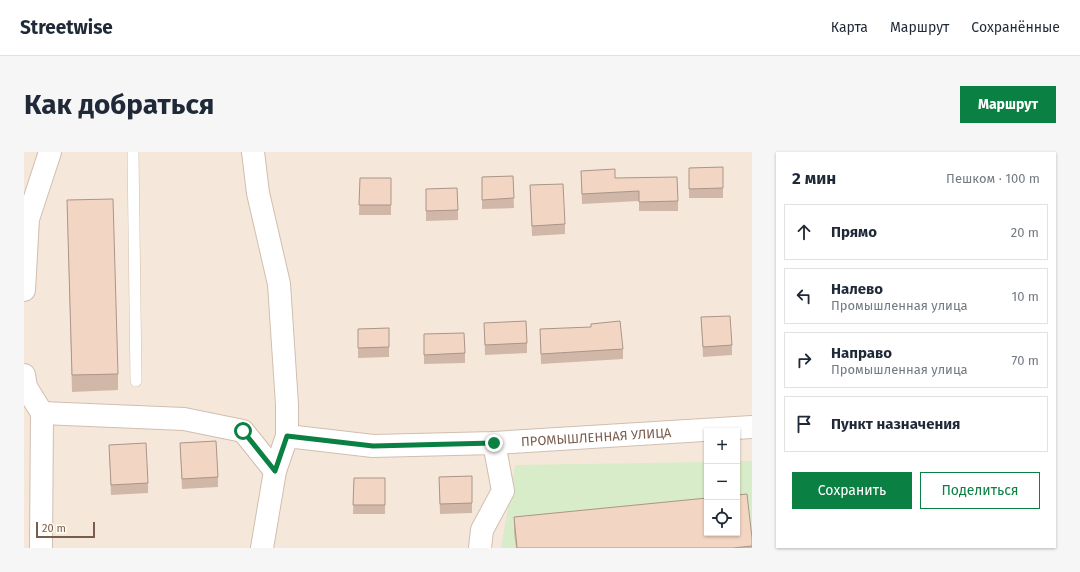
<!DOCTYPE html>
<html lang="ru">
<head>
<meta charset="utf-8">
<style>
	body { margin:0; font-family:"Fira Sans",sans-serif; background:#f6f6f7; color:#1f2937 }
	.controls { position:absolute; right:12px; bottom:12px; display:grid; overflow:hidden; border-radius:0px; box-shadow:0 1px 3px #0004 }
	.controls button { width:36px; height:36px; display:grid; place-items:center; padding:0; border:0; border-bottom:1px solid #e0e1e3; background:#fff; color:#1f2937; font:20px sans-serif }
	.scale { position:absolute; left:12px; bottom:10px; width:59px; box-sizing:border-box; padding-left:4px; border:2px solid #7a5c4d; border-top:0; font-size:11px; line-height:14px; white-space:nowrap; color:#7a5c4d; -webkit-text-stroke:3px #fffaf3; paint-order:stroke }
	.stop { position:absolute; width:12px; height:12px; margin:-9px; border:3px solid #0b8043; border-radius:50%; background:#fff }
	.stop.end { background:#0b8043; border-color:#fff; box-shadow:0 1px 4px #0008 }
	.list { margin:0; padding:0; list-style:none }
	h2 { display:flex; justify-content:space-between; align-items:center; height:52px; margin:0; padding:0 16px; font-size:17px }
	h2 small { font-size:13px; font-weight:400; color:#747a83 }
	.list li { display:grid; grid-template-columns:26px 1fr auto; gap:12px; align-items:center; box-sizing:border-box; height:56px; margin:0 8px 8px; padding:0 8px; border:1px solid #e0e1e3; border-radius:0px }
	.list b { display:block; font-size:15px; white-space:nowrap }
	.list p { margin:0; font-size:13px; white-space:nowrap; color:#747a83 }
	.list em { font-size:13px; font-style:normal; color:#747a83 }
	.actions { display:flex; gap:8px; padding:12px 16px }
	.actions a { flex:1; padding:9px 0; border:1px solid #0b8043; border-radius:0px; text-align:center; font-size:14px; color:#0b8043 }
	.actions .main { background:#0b8043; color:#fff }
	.icon { flex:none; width:22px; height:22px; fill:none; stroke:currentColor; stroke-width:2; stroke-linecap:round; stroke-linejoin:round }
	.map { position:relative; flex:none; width:728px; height:396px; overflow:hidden; border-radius:0px }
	header { display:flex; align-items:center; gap:24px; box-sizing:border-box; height:56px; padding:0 20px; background:#fff; border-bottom:1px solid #e0e1e3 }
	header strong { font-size:19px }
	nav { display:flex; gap:22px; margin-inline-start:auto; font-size:14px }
	.intro { display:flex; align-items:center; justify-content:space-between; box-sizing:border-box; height:96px; padding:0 24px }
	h1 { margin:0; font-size:28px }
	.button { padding:10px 18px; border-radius:0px; background:#0b8043; color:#fff; font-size:14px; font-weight:700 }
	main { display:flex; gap:24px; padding:0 24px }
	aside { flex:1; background:#fff; border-radius:0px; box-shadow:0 1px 3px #0004 }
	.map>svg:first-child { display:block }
	.residential { fill:#f5e8da; fill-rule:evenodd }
	.green { fill:#d8ecc9 }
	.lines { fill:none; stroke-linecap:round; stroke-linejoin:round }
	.lane-casing { stroke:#d1beb0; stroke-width:12 }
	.street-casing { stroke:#d1beb0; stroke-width:24 }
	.lane { stroke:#fff; stroke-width:11 }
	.street { stroke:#fff; stroke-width:22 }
	.wall { fill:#d1b7a8 }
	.building { fill:#f3d5c3; stroke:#aa9588 }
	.route { stroke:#0b8043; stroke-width:5 }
	.labels { text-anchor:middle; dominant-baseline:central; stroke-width:4; stroke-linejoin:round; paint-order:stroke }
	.street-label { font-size:13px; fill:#7a5c4d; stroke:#fffaf3 }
</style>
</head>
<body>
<header>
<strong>Streetwise</strong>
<nav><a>Карта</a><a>Маршрут</a><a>Сохранённые</a></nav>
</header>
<div class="intro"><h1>Как добраться</h1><a class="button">Маршрут</a></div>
<main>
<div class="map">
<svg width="728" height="396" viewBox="0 0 728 396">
	<rect width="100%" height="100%" fill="#fdf6ec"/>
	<!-- residential -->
	<path class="residential" d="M0 0H728V396H0ZM683 279H713V381H683Z"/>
	<!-- green -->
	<path class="green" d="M713 309H728V396H477L491 313 683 310V381H713Z"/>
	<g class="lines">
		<defs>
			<path id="lane" d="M109 0 112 229"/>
			<g id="street">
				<path d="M229 0 234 41 255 132 263 253V284"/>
				<path d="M0 138 4 67 26 0"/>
				<path d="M0 223 2 235 18 261 17 396"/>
				<path d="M18 261 160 267 219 279 251 319"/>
				<path id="s1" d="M238 396 251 319 263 284 349 294 470 291 728 275"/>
				<path d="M456 396 458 378 479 339 470 291"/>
			</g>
		</defs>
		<!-- lane casing -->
		<use href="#lane" class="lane-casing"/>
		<!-- street casing -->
		<use href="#street" class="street-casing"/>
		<!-- lane -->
		<use href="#lane" class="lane"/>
		<!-- street -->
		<use href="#street" class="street"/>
	</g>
	<!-- wall -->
	<path class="wall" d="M699 15V46H665V16Z
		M557 19 591 26 654 49V59H615V49L558 52Z
		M489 24 490 56 458 57V25Z
		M336 26H367V63H335Z
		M506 33 541 72V82L508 84Z
		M402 47 434 58V68L402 69Z
		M43 48 94 222V238L48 240Z
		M677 165 708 193V203L679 205Z
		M460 171 503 191V201L461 203Z
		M365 176V205L334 206V177Z
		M516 177 599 197V207L517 212Z
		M400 182 441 201V211L400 212Z
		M156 291 194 325V335L158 337Z
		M85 293 124 331V341L87 343Z
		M448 324V361L416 362 415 325Z
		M330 326H361V362H329Z
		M490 365 728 386V396H492L490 381Z"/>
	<!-- building -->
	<path class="building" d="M699 15V36L665 37V16Z
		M591 17V26L653 25 654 49 615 50V39L558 42 557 19Z
		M489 24 490 46 458 48V25Z
		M336 26H367V53H335Z
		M539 32 541 72 508 74 506 33Z
		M433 36 434 58 402 59V37Z
		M89 47 94 222 48 223 43 48Z
		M706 164 708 193 679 195 677 165Z
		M502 169 503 191 461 193 460 171Z
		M596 169 599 197 517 202 516 177 567 175V172Z
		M365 176V195L334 196V177Z
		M440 181 441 201 400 203V182Z
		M192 289 194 325 158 327 156 291Z
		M122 291 124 331 87 333 85 293Z
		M448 324V351L416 352 415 325Z
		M330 326H361V353H329Z
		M723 342 728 386V394L709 396H493L490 365 683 346V381H713V343Z"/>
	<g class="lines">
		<!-- route -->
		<path class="route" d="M219 279 251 319 263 284 349 294 470 291"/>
	</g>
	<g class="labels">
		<!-- street labels -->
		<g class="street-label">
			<text stroke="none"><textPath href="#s1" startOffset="425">ПРОМЫШЛЕННАЯ УЛИЦА</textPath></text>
		</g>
	</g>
</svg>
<div class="controls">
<button>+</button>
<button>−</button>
<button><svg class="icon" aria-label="locate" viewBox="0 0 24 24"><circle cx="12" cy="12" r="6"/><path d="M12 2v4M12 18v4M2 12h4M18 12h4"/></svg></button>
</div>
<div class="scale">20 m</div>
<div class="stop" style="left:219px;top:279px"></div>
<div class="stop end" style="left:470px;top:291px"></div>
</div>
<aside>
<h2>2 мин<small>Пешком · 100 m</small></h2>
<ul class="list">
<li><svg class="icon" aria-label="ahead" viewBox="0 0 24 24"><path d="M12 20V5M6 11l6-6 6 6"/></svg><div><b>Прямо</b></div><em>20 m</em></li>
<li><svg class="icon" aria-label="left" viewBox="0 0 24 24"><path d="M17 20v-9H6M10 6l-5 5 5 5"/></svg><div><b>Налево</b><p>Промышленная улица</p></div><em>10 m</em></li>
<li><svg class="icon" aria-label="right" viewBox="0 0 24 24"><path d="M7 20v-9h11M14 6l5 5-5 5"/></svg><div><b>Направо</b><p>Промышленная улица</p></div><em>70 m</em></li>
<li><svg class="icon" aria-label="arrive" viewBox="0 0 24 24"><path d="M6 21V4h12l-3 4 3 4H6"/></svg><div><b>Пункт назначения</b></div></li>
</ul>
<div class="actions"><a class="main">Сохранить</a><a>Поделиться</a></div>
</aside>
</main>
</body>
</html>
